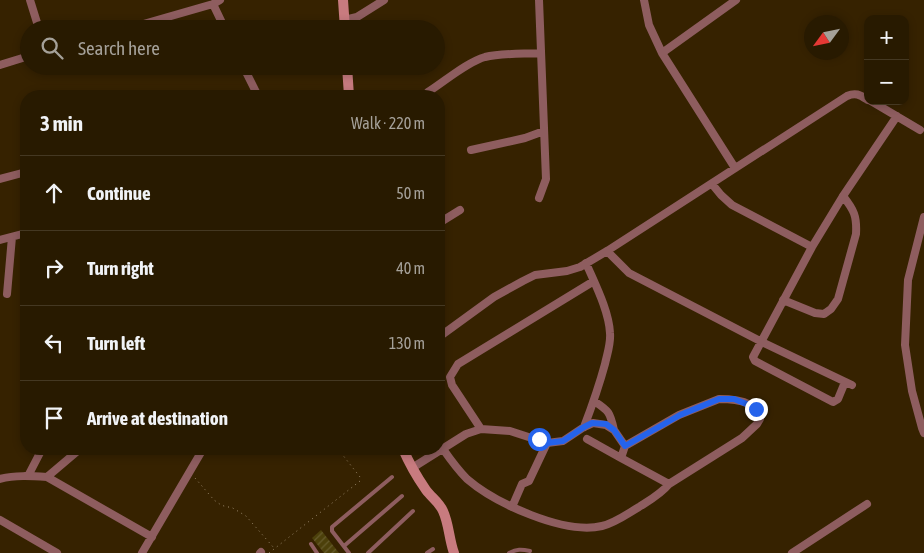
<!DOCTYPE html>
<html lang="en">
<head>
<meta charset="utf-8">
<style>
	body { margin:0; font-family:"Asap Condensed",sans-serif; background:#30230a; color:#f1f3f6 }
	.controls { position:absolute; right:15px; top:15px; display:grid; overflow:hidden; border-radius:10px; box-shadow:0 2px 8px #0003 }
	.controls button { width:45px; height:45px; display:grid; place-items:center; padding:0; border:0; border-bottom:1px solid #443822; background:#281a00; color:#f1f3f6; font:25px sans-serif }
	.compass { position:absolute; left:804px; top:15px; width:45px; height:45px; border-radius:50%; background:#281a00; box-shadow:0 2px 8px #0003; rotate:237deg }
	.stop { position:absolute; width:15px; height:15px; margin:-11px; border:4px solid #2563eb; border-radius:50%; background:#fff }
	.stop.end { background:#2563eb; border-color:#fff; box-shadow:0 1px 5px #0008 }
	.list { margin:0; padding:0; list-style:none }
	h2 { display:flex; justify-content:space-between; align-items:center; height:65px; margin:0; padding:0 20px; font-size:21px }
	h2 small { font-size:16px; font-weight:400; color:#a5a199 }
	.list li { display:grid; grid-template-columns:32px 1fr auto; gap:15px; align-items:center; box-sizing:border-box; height:75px; padding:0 20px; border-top:1px solid #443822 }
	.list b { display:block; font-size:19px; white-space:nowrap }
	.list em { font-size:16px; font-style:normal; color:#a5a199 }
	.icon { flex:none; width:28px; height:28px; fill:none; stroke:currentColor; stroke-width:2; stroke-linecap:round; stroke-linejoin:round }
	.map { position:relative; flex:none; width:924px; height:553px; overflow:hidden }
	.search { position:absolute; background:#281a00; box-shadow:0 2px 8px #0003; left:20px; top:20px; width:425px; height:55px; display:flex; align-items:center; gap:12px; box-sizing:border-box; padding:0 18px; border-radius:28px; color:#a5a199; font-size:19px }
	.panel { position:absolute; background:#281a00; box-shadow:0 2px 8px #0003; left:20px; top:90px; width:425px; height:365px; border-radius:20px }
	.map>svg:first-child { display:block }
	.building { fill:url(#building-hatch) }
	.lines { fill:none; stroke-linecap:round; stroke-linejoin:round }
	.path { stroke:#9c896d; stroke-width:1; stroke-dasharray:1 4; stroke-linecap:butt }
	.lane { stroke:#8e5d5f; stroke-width:4 }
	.street { stroke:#8e5d5f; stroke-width:8 }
	.secondary { stroke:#c87b7f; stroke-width:10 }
	.route { stroke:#2563eb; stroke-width:6 }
</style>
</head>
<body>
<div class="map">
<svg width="924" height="553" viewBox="0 0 924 553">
	<defs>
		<pattern id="building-hatch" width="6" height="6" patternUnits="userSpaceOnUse" patternTransform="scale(1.25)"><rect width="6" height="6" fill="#4c400a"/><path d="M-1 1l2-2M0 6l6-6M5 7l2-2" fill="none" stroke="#665b2c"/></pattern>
	</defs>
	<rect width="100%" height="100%" fill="#362200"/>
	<!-- building -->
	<path class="building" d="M321 530 339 553H324L312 538Z"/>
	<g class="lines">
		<!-- path -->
		<path class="path" d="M195 478 214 500 221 505 227 507H231L246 516 274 548
			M269 553 360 481V477L338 449"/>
		<!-- lane -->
		<path class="lane" d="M311 544 317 553
			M344 546 402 496
			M349 553 332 531V527L392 477
			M368 553 413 511
			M427 553 433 549
			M509 553C517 549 521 549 530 551"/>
		<!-- street -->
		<path class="street" d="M30 0 39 29
			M539 0 546 179 539 198
			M644 0 649 25 662 53 735 168
			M213 4 225 29
			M344 20 357 17 384 0
			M126 29 213 4 220 0
			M662 53 736 0
			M0 65 29 56
			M243 66 258 96
			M425 96 428 92C444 82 467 62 485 57 501 53 523 54 540 53
			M871 101 920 130
			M471 150 525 138 544 131
			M0 179 26 172
			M712 184 721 195 732 205 812 247
			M924 217 908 280 905 345 912 391 922 428 924 433
			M439 223 460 210
			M0 240 26 233
			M607 251 629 273 762 342 852 385
			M7 294 12 237
			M783 300 815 313 824 314 831 309 838 299 856 234C857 216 854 210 843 196
			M439 337 494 297 523 281 535 275 567 271 580 267 607 251 847 96C856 92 860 95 868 100
			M845 382 838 399 833 402 755 361 753 357 812 247 843 196 897 116
			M719 399C734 399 758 401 760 419L757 424 742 438 669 484 621 458 625 446 679 415Z
			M594 401C609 411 610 412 614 430
			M584 427C592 406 599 386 605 364 607 354 611 344 610 333 609 311 595 284 586 263
			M481 429 452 385 450 377 458 364 594 281
			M587 439 621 458
			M443 449C450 459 458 470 467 479 495 503 564 535 602 526 615 523 627 514 639 507 650 500 661 494 669 484
			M412 468 466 434 481 429 510 431 547 443 563 441 584 427 593 423 606 425 614 430 625 446
			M28 476 42 449
			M47 477 80 449
			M0 479C15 475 31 476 47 477L152 537
			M512 507 522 484 529 481 547 443
			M0 520 57 553
			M142 553 203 449
			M260 553 261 552
			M792 553 867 504"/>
		<!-- secondary -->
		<path class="secondary" d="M343 0 345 29
			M347 66 349 96
			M403 449C409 463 417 477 426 490 431 497 439 502 443 511 449 524 449 539 454 553"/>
	</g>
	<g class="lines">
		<!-- route -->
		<path class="route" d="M539 439 547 443 563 441 584 427 592 423 606 424 614 430 625 446 680 415 719 399H734L749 405 756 409"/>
	</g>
</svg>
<div class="controls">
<button>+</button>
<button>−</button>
</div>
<svg class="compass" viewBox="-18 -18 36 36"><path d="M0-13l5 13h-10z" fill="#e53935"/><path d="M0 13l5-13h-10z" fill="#a5a199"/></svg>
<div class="stop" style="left:539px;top:439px"></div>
<div class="stop end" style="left:756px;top:409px"></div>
<div class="search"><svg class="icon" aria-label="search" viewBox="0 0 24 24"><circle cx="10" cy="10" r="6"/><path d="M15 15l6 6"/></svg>Search here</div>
<section class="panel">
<h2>3 min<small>Walk · 220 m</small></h2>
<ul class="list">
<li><svg class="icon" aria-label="ahead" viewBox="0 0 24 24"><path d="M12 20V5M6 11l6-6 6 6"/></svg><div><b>Continue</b></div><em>50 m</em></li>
<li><svg class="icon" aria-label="right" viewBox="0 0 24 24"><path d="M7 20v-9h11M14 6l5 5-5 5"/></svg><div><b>Turn right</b></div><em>40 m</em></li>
<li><svg class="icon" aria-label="left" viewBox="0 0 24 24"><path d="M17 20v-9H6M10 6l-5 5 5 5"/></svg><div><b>Turn left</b></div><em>130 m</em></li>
<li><svg class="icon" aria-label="arrive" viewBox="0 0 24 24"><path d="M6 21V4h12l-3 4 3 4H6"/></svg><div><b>Arrive at destination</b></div></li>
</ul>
</section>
</div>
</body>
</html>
